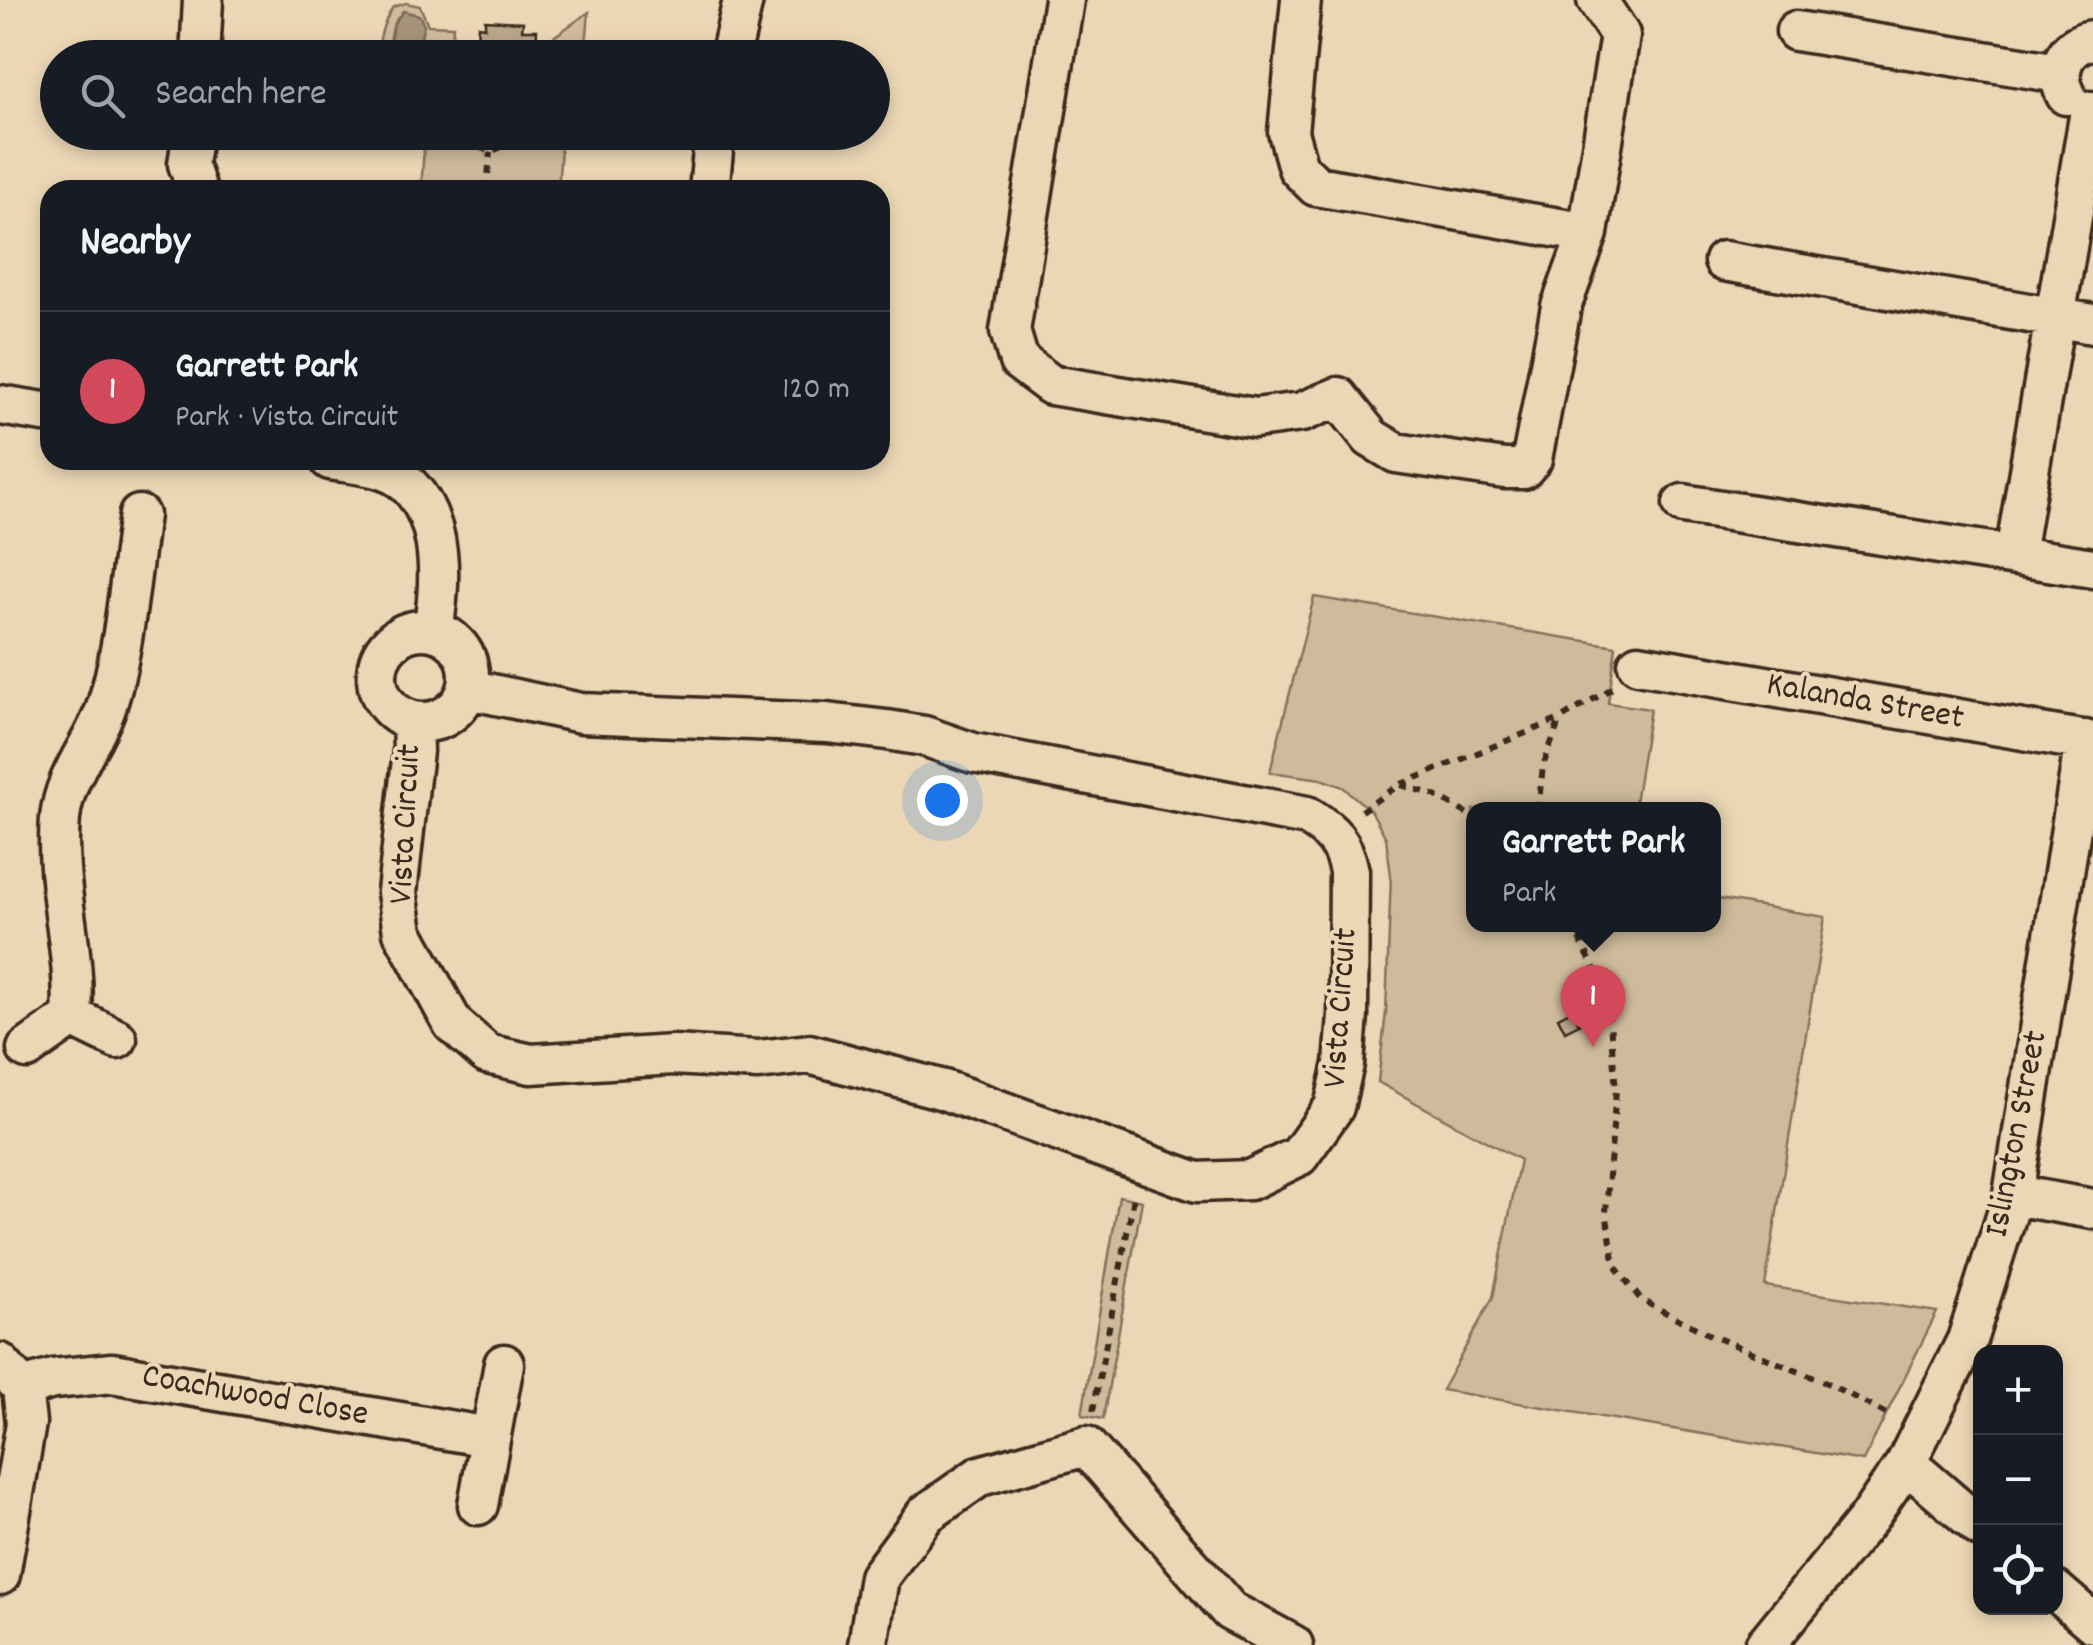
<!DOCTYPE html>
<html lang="en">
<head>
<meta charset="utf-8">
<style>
	body { margin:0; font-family:Dekko,sans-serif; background:#242831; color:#f1f3f6 }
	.controls { position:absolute; right:30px; bottom:30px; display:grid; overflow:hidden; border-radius:20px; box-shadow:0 5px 15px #0003 }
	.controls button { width:90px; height:90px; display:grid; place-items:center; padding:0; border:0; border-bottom:2px solid #363941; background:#171b24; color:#f1f3f6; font:50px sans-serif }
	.you { position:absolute; left:942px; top:800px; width:35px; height:35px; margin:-25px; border:8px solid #fff; border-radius:50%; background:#1a73e8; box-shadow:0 0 0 15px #1a73e833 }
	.badge { display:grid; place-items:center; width:65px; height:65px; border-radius:50%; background:#d1495b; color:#fff; font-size:32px; font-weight:700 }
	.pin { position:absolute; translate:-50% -82px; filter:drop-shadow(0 2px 5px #0008) }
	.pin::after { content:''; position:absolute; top:52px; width:35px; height:30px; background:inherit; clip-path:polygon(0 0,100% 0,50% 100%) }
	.popup { position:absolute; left:1466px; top:802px; width:255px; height:130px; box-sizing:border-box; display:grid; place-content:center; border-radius:20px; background:#171b24; filter:drop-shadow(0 2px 8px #0005); font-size:32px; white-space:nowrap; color:#9ea1a6 }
	.popup b { font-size:38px; color:#f1f3f6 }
	.popup::after { content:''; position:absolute; left:50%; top:100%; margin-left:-20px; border:20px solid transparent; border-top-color:#171b24 }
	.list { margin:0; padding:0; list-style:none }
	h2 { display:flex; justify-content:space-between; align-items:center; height:130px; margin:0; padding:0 40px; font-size:42px }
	h2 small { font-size:32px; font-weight:400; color:#9ea1a6 }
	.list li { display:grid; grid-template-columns:65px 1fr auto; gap:30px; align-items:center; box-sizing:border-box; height:160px; padding:0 40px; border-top:2px solid #363941 }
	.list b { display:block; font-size:38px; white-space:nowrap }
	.list p { margin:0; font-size:32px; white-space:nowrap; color:#9ea1a6 }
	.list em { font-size:32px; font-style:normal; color:#9ea1a6 }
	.icon { flex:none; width:55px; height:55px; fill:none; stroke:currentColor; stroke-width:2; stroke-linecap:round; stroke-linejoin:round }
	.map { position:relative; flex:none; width:2093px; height:1645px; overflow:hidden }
	.search { position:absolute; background:#171b24; box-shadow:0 5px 15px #0003; left:40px; top:40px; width:850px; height:110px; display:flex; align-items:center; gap:25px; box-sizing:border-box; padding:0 35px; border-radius:55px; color:#9ea1a6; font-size:38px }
	.panel { position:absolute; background:#171b24; box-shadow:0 5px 15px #0003; left:40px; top:180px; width:850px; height:290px; border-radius:30px }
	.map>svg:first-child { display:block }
	.green { fill:#cfbb9c; stroke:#85725d; stroke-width:2.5 }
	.water { fill:#a6937a; stroke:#7b6955; stroke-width:2.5 }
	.building { fill:#baa68b; stroke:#3b2a1e; stroke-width:2.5 }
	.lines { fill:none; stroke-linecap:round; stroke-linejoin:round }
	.minor-casing { stroke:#3b2a1e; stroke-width:45 }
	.path { stroke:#3b2a1e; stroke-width:6; stroke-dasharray:8 8; stroke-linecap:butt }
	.minor { stroke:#ebd7b5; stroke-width:38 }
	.labels { text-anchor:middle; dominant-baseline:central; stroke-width:8; stroke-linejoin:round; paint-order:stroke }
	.street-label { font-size:35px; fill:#3b2a1e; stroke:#ebd7b5 }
</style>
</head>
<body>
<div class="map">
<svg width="2093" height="1645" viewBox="0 0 2093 1645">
	<rect width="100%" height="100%" fill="#ebd7b5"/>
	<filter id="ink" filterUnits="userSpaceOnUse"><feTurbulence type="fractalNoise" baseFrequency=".01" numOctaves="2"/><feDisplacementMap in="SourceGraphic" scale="20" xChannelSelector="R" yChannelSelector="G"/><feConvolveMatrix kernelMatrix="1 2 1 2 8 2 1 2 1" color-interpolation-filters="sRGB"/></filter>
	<g filter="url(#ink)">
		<!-- green -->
		<path class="green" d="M406 3 420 6 428 25 453 26 451 57 378 58C379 37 382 25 393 7Z
			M589 12 585 57H547L548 41Z
			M425 133H562L558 190H421Z
			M1314 597 1616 646 1608 703 1650 709 1634 809 1473 810V924H1713V898L1825 917 1765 1286 1937 1312 1863 1461 1442 1390 1493 1297 1520 1160 1378 1082 1386 1012 1391 875 1386 838 1372 812 1343 787 1321 779 1270 772Z
			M1119 1196 1142 1201 1103 1419 1082 1415Z"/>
		<!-- water -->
		<path class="water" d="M403 11 419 15 424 25 421 36 427 41V51L416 57H386L394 23Z"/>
		<!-- building -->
		<path class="building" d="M485 20 523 22 522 30H537L536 58H476L478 26 485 27Z
			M1572 1010 1579 1024 1565 1031 1558 1017Z"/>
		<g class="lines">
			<defs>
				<path id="minor" d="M1064 0 1010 331 1019 361 1051 385 1255 418 1302 412 1338 397 1371 438 1396 453 1505 469H1523L1532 459 1561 307 1588 233 1620 35 1597 0
					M1301 0 1288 132 1298 168 1316 186 1588 233
					M1796 31 2059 73
					M200 58 203 0
					M730 58 743 0
					M2066 95C2053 71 2065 43 2093 40
					M193 132 188 164 197 190
					M709 190 715 132
					M1724 261 2093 324
					M0 405 50 413
					M330 460C354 464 386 465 405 482 445 519 441 583 433 631
					M1683 504 2093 568
					M2015 554 2090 111
					M377 676a46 46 0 1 1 92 0a46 46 0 1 1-92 0Z
					M1638 664 2093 742
					M412 721 413 751 397 892 403 932 453 1024 487 1054 531 1064 673 1055 758 1060 809 1054 944 1090 1197 1182 1250 1180 1299 1156 1334 1107 1344 1064 1348 1015 1349 871C1343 842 1332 831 1307 816L973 753 924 736 887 730 827 723 581 713 468 689
					M72 1017C77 950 54 888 60 818 65 772 94 745 107 705 125 648 130 574 139 515
					M27 1049 72 1017 117 1039
					M2013 1195 2093 1209
					M0 1363 22 1388 26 1423 0 1575
					M22 1388 53 1379 112 1373 489 1437
					M1906 1463 1980 1527
					M478 1505 504 1364
					M2056 1591 2093 1623
					M868 1645 879 1577 926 1514 980 1476 1086 1446 1230 1611 1293 1645
					M1765 1645 1867 1520 1906 1463 1967 1340 2013 1195 2085 740"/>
			</defs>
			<!-- minor casing -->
			<use href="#minor" class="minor-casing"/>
			<!-- path -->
			<path class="path" d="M477 132 478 146 490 152 504 146 505 132
				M487 190 490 152
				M1401 785 1434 795 1473 817
				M1538 810 1543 766 1560 719
				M1361 811 1399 785 1560 719 1614 687
				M1572 924 1601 982 1610 1023 1616 1090 1606 1212 1615 1266 1641 1300 1708 1334 1829 1384 1890 1416
				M1093 1411 1134 1197"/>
			<!-- minor -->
			<use href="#minor" class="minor"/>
		</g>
	</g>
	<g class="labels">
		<!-- street labels -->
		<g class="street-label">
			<text transform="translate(1865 703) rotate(10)">Kalanda Street</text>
			<text transform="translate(407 824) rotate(-87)">Vista Circuit</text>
			<text transform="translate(1342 1008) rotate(-86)">Vista Circuit</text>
			<text transform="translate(2018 1134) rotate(-79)">Islington Street</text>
			<text transform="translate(255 1397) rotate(10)">Coachwood Close</text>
		</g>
	</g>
</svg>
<div class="controls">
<button>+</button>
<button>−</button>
<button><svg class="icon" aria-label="locate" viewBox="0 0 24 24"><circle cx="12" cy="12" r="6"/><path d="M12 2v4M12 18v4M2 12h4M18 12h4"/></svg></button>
</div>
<div class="you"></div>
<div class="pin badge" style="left:1593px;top:1047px">1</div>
<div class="popup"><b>Garrett Park</b>Park</div>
<div class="search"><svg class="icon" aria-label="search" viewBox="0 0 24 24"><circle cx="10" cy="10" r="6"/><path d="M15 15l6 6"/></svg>Search here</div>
<section class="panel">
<h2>Nearby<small></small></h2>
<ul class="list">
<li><span class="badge">1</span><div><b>Garrett Park</b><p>Park · Vista Circuit</p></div><em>120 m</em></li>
</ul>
</section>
</div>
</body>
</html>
